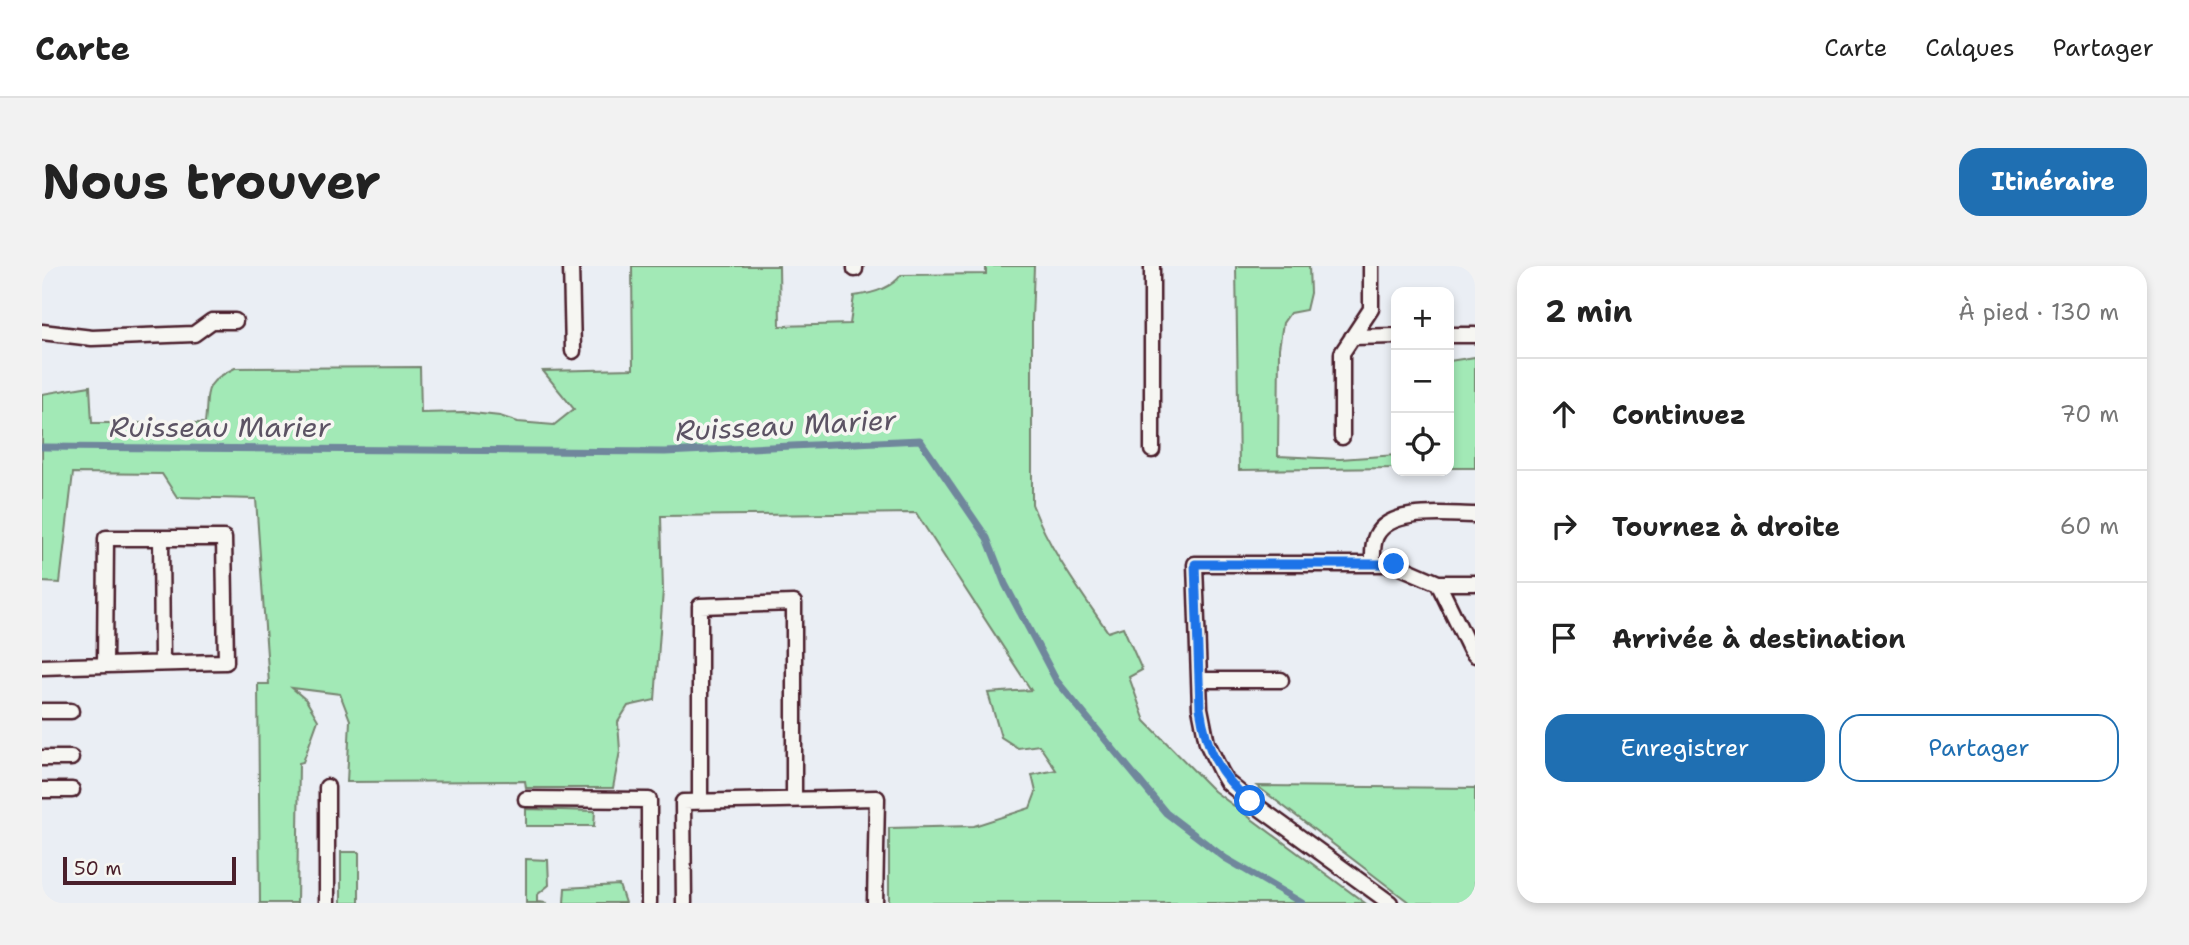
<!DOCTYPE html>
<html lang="fr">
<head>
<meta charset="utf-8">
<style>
	body { margin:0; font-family:"Shantell Sans",sans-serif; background:#f2f2f2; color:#222 }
	.controls { position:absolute; right:21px; top:21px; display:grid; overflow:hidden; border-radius:14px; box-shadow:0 4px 10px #0003 }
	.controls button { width:63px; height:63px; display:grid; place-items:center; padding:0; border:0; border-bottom:2px solid #e0e0e0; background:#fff; color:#222; font:35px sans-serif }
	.scale { position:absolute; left:21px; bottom:18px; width:173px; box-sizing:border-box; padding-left:7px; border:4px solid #4a1f2b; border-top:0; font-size:19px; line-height:24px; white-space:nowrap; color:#4a1f2b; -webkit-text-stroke:5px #f6f6f2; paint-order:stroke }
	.stop { position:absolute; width:21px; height:21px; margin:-16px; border:5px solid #1a73e8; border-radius:50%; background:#fff }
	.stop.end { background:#1a73e8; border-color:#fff; box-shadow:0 2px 7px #0008 }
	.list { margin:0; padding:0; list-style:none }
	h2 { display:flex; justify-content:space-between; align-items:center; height:91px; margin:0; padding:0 28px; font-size:30px }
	h2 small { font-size:23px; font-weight:400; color:#767676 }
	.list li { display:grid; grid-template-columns:46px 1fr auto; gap:21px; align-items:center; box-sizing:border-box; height:112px; padding:0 28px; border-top:2px solid #e0e0e0 }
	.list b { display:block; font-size:26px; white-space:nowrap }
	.list em { font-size:23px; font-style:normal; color:#767676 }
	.actions { display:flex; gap:14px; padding:21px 28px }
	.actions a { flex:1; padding:16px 0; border:2px solid #1f6fb2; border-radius:21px; text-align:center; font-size:24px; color:#1f6fb2 }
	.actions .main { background:#1f6fb2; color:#fff }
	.icon { flex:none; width:38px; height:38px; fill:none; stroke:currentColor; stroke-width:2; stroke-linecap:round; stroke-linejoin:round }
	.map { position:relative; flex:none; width:1433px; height:637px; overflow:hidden; border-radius:21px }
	header { display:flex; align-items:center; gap:42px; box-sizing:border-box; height:98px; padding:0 35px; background:#fff; border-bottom:2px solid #e0e0e0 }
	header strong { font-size:33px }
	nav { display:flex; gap:38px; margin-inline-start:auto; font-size:24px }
	.intro { display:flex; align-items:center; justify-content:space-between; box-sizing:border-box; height:168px; padding:0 42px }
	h1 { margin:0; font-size:49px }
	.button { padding:18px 32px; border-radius:21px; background:#1f6fb2; color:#fff; font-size:24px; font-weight:700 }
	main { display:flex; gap:42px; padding:0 42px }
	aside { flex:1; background:#fff; border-radius:21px; box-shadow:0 4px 10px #0003 }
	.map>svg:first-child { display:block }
	.green { fill:#a2e9b6; stroke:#768470; stroke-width:2 }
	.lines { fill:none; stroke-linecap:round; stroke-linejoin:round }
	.stream { stroke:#6f879c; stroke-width:7 }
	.service-casing { stroke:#4a1f2b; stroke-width:19 }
	.service { stroke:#f6f6f2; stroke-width:14 }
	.route { stroke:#1a73e8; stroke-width:9 }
	.labels { text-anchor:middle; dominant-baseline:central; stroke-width:7; stroke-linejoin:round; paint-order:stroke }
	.water-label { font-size:28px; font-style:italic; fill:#5c5364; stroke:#f6f6f2 }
</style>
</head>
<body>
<header>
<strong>Carte</strong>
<nav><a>Carte</a><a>Calques</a><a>Partager</a></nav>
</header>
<div class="intro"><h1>Nous trouver</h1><a class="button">Itinéraire</a></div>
<main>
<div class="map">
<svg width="1433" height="637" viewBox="0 0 1433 637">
	<rect width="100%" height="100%" fill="#eaeef4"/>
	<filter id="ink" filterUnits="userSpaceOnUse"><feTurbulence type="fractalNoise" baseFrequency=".0143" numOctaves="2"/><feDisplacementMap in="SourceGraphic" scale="14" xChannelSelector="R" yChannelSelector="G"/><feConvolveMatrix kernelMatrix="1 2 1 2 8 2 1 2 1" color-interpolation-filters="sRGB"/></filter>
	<g filter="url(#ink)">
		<!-- green -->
		<path class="green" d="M590 0H737L738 60 808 58 812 30C828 28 849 23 859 9L944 8V0H992L990 55V238C1008 285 1038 325 1066 366L1081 361 1100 404 1087 411 1103 455 1172 525 1323 637H847V562L932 560 988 542 994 526 990 509 1014 504 997 479 976 482 959 471 946 427 989 424 874 247 619 250 621 324 613 434 586 440 576 456 578 485 571 522H484L483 515 305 516 308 454 298 428 250 422 264 434 276 454 261 496 257 497 255 637H218L216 418H227L214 233 135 231 120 208 31 207 18 317 0 316V128L48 120 50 157H163C167 125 159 118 193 102L378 101 379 147 421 146 458 150 476 156 512 159 532 143 501 105 591 103Z
			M1194 0H1267L1268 27 1264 44 1248 47 1241 57 1237 82 1236 190 1298 193 1354 189V202L1197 204Z
			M1433 91V202H1407V95Z
			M1215 520 1433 522V637H1368Z
			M484 543 553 545 552 560H484Z
			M299 586H317V637H299Z
			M484 593 506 594 507 619 495 629V636L505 637H484Z
			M577 619 583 637H522L523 622Z"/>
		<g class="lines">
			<!-- stream -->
			<path class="stream" d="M0 181 623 186 878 174 945 272 963 318 1014 414 1124 547 1183 592 1260 637"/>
			<defs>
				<path id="service" d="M529 0 531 85
					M1110 0V184
					M813 3V0
					M0 66 50 72 152 68 170 55H193
					M1407 69H1433
					M1310 71 1354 70
					M1300 171V87L1329 43V0
					M119 272 120 397
					M1331 298C1331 289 1330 279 1334 270 1348 241 1406 249 1433 249
					M1396 317 1428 383 1433 389
					M0 401C61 399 123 397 184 396L182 272H64L63 399
					M1157 414H1239
					M0 445H29
					M0 492H29
					M0 524H30
					M484 533 607 534V637
					M658 535V340L752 337V534
					M285 637V521
					M642 637 641 536 835 532 833 637
					M1348 637 1208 535 1185 516 1179 506 1165 477 1158 442 1153 298H1352L1396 317H1433"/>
			</defs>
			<!-- service casing -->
			<use href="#service" class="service-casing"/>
			<!-- service -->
			<use href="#service" class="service"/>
		</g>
	</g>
	<g class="lines" filter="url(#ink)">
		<!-- route -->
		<path class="route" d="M1208 535C1176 509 1164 482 1158 442L1153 298H1352"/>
	</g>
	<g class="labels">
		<!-- water labels -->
		<g class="water-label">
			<text transform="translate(744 159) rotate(-3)">Ruisseau Marier</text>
			<text x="178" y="161">Ruisseau Marier</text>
		</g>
	</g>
</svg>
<div class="controls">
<button>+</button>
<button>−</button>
<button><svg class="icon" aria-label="locate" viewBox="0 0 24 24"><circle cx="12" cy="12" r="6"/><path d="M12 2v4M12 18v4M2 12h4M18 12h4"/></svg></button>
</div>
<div class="scale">50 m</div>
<div class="stop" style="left:1208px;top:535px"></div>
<div class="stop end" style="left:1352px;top:298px"></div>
</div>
<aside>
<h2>2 min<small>À pied · 130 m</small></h2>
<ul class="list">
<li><svg class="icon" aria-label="ahead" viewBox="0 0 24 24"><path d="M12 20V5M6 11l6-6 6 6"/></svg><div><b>Continuez</b></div><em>70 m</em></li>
<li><svg class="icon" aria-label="right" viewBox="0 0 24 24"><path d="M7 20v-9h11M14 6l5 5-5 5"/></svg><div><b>Tournez à droite</b></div><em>60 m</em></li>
<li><svg class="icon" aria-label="arrive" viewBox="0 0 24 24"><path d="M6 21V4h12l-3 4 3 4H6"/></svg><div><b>Arrivée à destination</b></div></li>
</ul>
<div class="actions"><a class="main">Enregistrer</a><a>Partager</a></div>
</aside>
</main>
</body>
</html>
